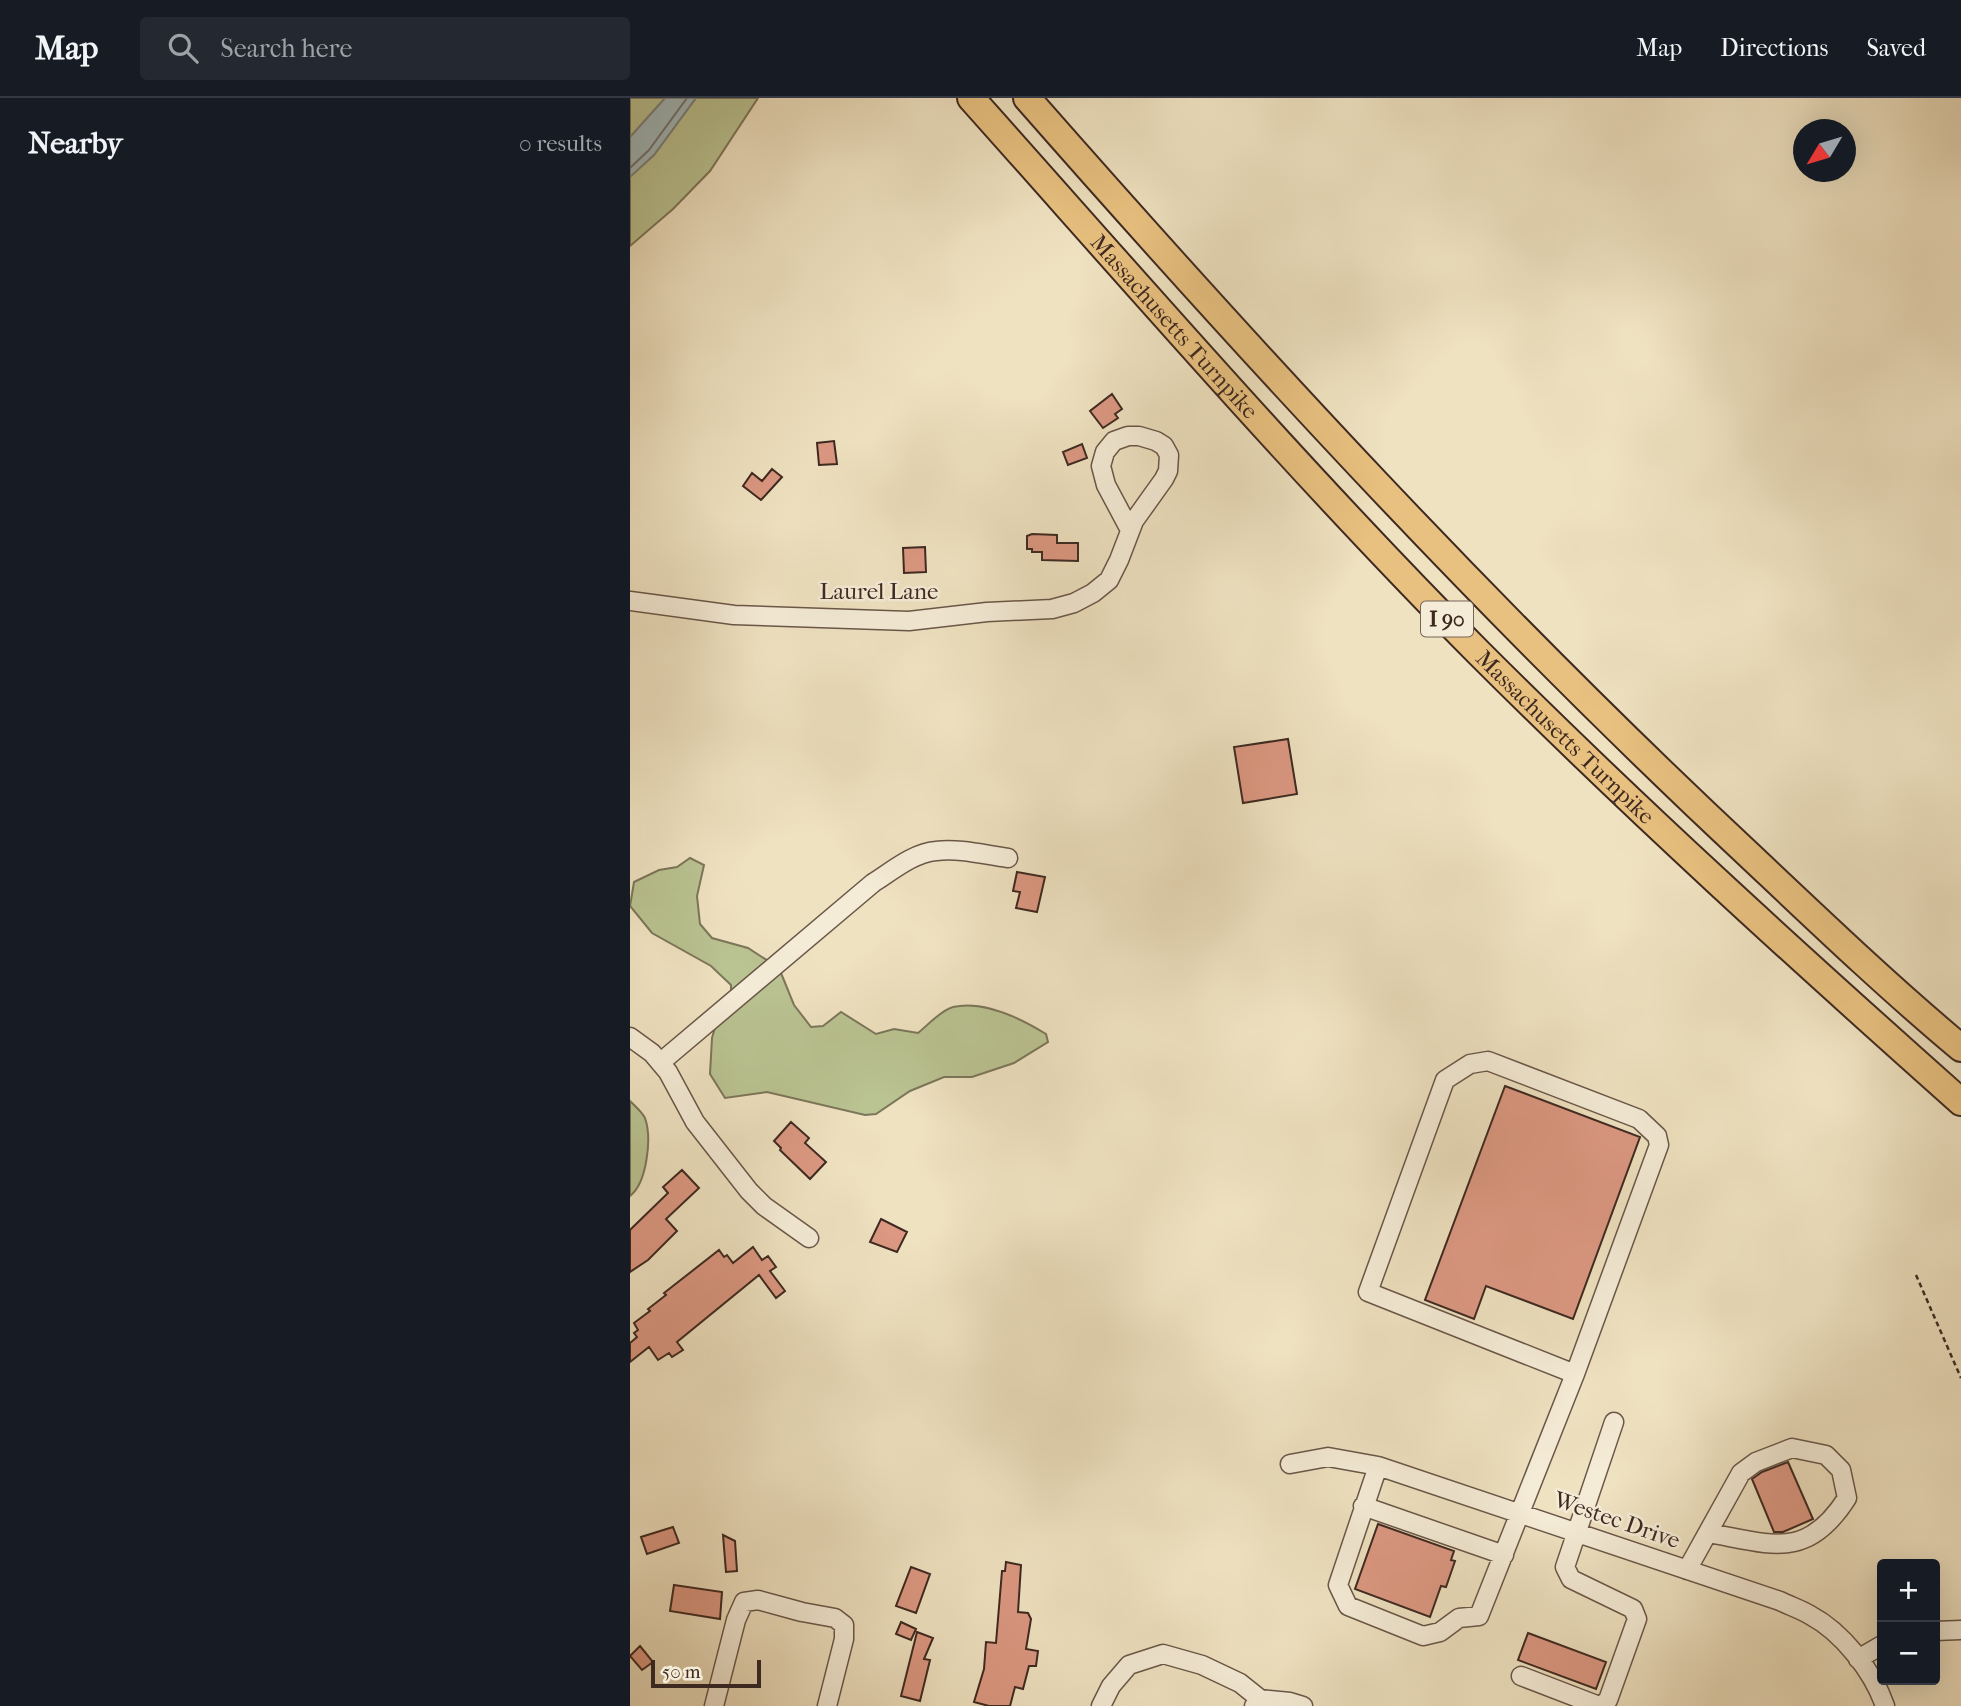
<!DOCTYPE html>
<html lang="en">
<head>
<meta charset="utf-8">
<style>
	body { margin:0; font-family:"IM FELL French Canon",serif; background:#242831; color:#f1f3f6 }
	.controls { position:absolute; right:21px; bottom:21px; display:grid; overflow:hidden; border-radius:7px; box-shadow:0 7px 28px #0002 }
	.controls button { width:63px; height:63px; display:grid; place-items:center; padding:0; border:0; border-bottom:2px solid #363941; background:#171b24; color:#f1f3f6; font:35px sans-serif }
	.compass { position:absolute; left:1163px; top:21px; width:63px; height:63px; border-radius:50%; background:#171b24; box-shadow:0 7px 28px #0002; rotate:232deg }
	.scale { position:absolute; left:21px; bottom:18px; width:110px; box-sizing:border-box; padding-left:7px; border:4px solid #3e2921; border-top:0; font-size:19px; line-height:24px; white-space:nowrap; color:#3e2921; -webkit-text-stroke:5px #f5ecd7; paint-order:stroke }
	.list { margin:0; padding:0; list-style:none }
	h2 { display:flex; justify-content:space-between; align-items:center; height:91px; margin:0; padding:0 28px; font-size:30px }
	h2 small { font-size:23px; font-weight:400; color:#9ea1a6 }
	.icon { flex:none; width:38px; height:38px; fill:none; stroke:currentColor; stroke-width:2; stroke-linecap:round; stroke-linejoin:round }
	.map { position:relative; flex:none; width:1331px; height:1608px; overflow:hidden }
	header { display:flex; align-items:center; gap:42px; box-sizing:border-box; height:98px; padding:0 35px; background:#171b24; border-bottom:2px solid #363941 }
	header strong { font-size:33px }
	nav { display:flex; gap:38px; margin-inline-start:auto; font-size:24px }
	.search { width:490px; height:63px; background:#242831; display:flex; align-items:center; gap:18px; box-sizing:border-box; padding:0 24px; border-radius:7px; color:#9ea1a6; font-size:26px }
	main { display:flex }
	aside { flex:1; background:#171b24 }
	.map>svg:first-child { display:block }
	.green { fill:#bac392; stroke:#7c765a; stroke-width:2 }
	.water { fill:#a0babe; stroke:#79807f; stroke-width:2 }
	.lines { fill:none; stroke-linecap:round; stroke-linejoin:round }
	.shore { stroke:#6f7270; stroke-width:2 }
	.building { fill:#dc9882; stroke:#3e2921; stroke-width:2 }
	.minor-casing { stroke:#6a5749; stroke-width:21 }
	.highway-casing { stroke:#3e2921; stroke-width:30 }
	.path { stroke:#3e2921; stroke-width:2.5; stroke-dasharray:5 3.5; stroke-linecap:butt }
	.minor { stroke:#f5ecd7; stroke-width:18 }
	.highway { stroke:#e8c180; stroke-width:26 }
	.labels { text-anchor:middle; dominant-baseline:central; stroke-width:5; stroke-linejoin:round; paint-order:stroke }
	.shield { fill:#f5ecd7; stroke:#756458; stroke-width:2 }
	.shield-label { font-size:21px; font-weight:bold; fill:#3e2921 }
	.street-label { font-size:23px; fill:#3e2921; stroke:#f5ecd7 }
</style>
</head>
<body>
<header>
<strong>Map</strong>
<div class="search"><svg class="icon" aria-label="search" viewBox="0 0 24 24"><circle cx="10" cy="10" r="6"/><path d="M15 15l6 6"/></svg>Search here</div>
<nav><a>Map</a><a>Directions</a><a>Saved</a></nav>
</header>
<main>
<aside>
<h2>Nearby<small>0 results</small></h2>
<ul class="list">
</ul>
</aside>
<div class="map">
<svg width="1331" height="1608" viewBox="0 0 1331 1608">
	<rect width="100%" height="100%" fill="#efe2c1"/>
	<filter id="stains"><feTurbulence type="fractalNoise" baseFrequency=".00286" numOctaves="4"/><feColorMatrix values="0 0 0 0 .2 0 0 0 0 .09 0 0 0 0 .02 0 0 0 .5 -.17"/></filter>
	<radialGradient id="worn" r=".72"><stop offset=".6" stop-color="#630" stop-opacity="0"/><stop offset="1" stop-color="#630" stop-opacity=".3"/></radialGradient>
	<!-- green -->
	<path class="green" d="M0 0H128L80 73 43 111 0 148Z
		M60 760 74 767 67 798 70 826 82 840 118 850 149 870 164 907 181 929 193 928 211 914 246 936 264 931 288 935C297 928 311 912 323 909 354 902 390 920 416 936L418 944 384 965 342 979H314L280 993 246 1016 235 1017 137 994 95 1000 80 976 82 940 87 922 101 909V887L81 868 22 835 0 808 4 784 29 772 47 769Z
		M0 1003C5 1008 12 1014 15 1020 22 1040 17 1085 0 1098Z"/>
	<!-- water -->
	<path class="water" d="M35 0H66L24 57 0 79V39Z"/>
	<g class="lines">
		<!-- shore -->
		<path class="shore" d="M0 70 19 52 57 0"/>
	</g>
	<!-- building -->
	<path class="building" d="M482 296 492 311 485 316 488 320 473 330 460 313Z
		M204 343 207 366 189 367 187 345Z
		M452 346 457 360 438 367 433 354Z
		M142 371 152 379 131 402 113 388 122 375 132 383Z
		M402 436 427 437V445H448V463L412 462V454H402V451H397V438Z
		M295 449 296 474 274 475 273 450Z
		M658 641 667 696 613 705 604 649Z
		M387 774 415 779 407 814 386 810 390 794 383 793Z
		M875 988 1010 1039 943 1221 856 1188 844 1221 795 1202Z
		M161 1024 179 1040 175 1045 196 1064 180 1081 150 1052 151 1050 144 1043Z
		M52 1072 69 1090 36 1121 47 1133 18 1162 0 1174V1132L38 1095 33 1089Z
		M251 1121 277 1134 267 1154 240 1144Z
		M123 1149 132 1162 138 1158 146 1169 140 1173 155 1193 146 1200 129 1177 47 1244 53 1252 42 1259 39 1255 28 1262 19 1249 0 1264V1245L7 1239 4 1235 8 1232 4 1225 20 1213 18 1211 36 1197 34 1195 89 1152 94 1159 97 1157 103 1165Z
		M1158 1364 1183 1421 1153 1434H1144L1122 1381 1132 1374Z
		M748 1426 824 1453 821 1462 825 1463 816 1489 811 1488 800 1519 725 1491Z
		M43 1429 49 1445 17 1456 11 1439Z
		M93 1437 105 1443 107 1473 96 1474Z
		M376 1464 391 1467 388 1514 398 1515 401 1521 396 1551 408 1553 406 1568H399L393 1591 385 1589 380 1608H359L344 1604 354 1571 356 1544 366 1545 372 1473H375Z
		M281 1469 300 1476 286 1515 266 1508Z
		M44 1487 92 1494 90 1521 40 1513Z
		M271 1524 286 1531 281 1542 266 1536Z
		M287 1534 303 1540 294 1561 300 1562 290 1603 271 1598Z
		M898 1535 976 1564 966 1591 888 1562Z
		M10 1548 23 1564 12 1572 0 1558Z"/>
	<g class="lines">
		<defs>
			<path id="minor" d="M0 503 104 517 279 523 357 514 422 511 444 505 463 495 479 482 489 462 504 423 534 381 538 373 539 357 534 348 526 343 509 338H498L484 343 475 354 471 368 476 387 500 432
				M0 939 22 955 38 974 65 1024 119 1093 134 1108 179 1140
				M31 964 243 785C262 773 283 755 306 753 330 750 355 757 378 760
				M660 1366 698 1359 748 1368 1150 1503C1160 1508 1170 1511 1180 1517 1212 1534 1243 1573 1255 1608
				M748 1368 708 1487 718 1508 793 1538 810 1534 829 1520 849 1518 945 1276 1029 1047 1027 1038 1009 1021 858 963 840 966 815 982 738 1194 945 1276
				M733 1408 874 1457
				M1057 1472 1111 1375 1126 1364 1162 1350 1196 1357 1211 1372 1217 1400C1177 1463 1141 1446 1078 1435
				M1305 1533 1331 1532
				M1228 1561 1252 1547
				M891 1578 969 1608
				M84 1608 106 1522 114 1504 128 1502 172 1514 205 1520 214 1527V1541L197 1608
				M471 1608 481 1588 499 1567 533 1556 572 1567 610 1585 630 1601
				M624 1608 630 1601 660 1604 673 1608
				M971 1608 978 1602 1007 1521 1003 1511 941 1481 935 1469 984 1324"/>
			<g id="highway">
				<path id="s1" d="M341 0C508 187 672 377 849 555 1004 710 1167 858 1331 1004"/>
				<path d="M397 0C627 262 863 518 1118 756 1188 822 1258 889 1331 950"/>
			</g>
		</defs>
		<!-- minor casing -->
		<use href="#minor" class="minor-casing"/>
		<!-- highway casing -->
		<use href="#highway" class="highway-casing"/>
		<!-- path -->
		<path class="path" d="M1286 1177 1331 1280"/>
		<!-- minor -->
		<use href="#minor" class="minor"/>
		<!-- highway -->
		<use href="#highway" class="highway"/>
	</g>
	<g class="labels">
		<!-- shield labels -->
		<rect class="shield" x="791" y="503.5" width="52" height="35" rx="5"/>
		<g class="shield-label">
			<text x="817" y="521">I 90</text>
		</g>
		<!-- street labels -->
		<g class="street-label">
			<text stroke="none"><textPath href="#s1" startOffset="306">Massachusetts Turnpike</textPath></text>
			<text x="249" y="493">Laurel Lane</text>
			<text stroke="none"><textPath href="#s1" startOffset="873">Massachusetts Turnpike</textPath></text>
			<text transform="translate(987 1422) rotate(19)">Westec Drive</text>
		</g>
	</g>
	<rect width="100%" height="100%" filter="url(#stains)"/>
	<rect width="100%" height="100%" fill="url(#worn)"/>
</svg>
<div class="controls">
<button>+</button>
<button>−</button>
</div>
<svg class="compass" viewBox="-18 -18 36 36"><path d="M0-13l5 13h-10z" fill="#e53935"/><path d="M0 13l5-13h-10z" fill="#9ea1a6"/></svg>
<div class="scale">50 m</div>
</div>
</main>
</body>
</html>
